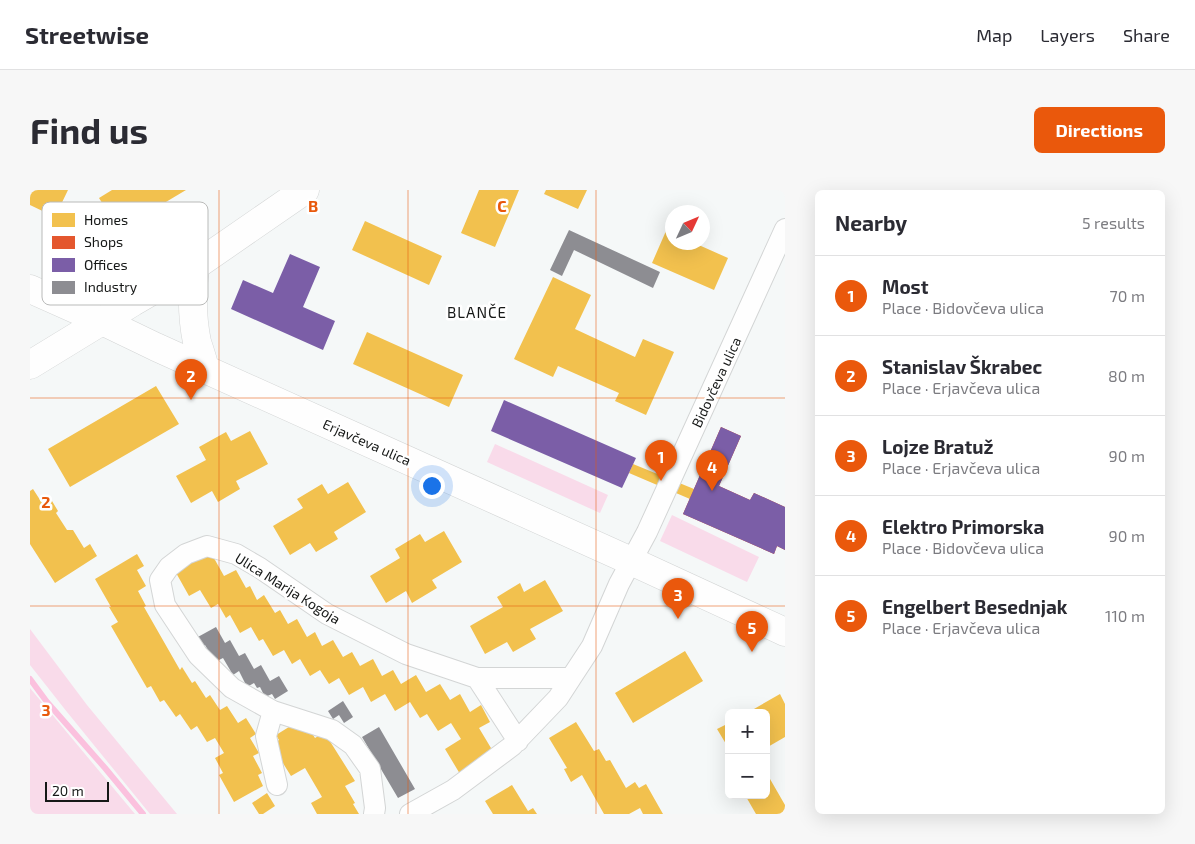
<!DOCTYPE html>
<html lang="en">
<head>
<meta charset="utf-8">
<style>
	body { margin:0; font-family:"Exo 2",sans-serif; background:#f7f7f7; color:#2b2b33 }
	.controls { position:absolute; right:15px; bottom:15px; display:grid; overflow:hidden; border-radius:8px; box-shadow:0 5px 20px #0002 }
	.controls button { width:45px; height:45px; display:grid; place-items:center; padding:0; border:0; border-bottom:1px solid #e1e1e2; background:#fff; color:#2b2b33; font:25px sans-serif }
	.compass { position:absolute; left:635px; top:15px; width:45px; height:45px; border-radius:50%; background:#fff; box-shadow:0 5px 20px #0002; rotate:46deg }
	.scale { position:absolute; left:15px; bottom:12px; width:64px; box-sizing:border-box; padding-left:5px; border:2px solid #161817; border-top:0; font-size:14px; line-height:18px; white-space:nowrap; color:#161817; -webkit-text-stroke:4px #fff; paint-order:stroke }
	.you { position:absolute; left:401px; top:295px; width:18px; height:18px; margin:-12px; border:4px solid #fff; border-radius:50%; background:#1a73e8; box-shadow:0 0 0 8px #1a73e833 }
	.badge { display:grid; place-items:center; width:32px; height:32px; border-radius:50%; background:#ea580c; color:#fff; font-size:16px; font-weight:700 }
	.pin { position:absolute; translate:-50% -41px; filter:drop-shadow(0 1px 2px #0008) }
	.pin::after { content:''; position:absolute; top:26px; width:18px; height:15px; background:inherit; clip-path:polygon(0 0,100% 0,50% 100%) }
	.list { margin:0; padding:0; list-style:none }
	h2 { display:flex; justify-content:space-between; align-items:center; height:65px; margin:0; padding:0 20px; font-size:21px }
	h2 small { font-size:16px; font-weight:400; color:#7c7c81 }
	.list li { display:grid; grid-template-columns:32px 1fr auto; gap:15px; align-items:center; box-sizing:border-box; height:80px; padding:0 20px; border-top:1px solid #e1e1e2 }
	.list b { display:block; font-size:19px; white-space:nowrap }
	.list p { margin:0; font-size:16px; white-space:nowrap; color:#7c7c81 }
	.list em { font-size:16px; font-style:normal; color:#7c7c81 }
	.map { position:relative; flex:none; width:755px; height:624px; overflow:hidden; border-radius:8px }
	header { display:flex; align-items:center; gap:30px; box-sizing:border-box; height:70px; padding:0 25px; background:#fff; border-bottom:1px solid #e1e1e2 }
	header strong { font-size:24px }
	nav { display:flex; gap:28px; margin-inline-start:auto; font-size:18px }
	.intro { display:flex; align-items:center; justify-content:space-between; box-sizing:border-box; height:120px; padding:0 30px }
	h1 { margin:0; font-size:35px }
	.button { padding:12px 22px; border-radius:8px; background:#ea580c; color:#fff; font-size:18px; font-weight:700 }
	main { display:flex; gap:30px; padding:0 30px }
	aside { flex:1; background:#fff; border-radius:8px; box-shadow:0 5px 20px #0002 }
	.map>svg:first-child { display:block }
	.green { fill:#f9dbea }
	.homes { fill:#f2c14e }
	.shops { fill:#e4572e }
	.offices { fill:#7b5ea7 }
	.industry { fill:#8d8d92 }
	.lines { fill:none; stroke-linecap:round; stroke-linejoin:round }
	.stream { stroke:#fbc1de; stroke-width:6 }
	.street-casing { stroke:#d3d5d5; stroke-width:22 }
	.secondary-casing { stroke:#d3d5d5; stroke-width:29 }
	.street { stroke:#fefefe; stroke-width:20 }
	.secondary { stroke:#fefefe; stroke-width:28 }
	.grid { fill:none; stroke:#e8590c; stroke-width:1; stroke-opacity:0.55 }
	.labels { text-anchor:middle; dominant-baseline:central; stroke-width:5; stroke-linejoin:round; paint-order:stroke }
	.street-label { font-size:14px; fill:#161817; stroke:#fff }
	.neighbourhood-label { font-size:15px; letter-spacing:1px; fill:#161817; stroke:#fff }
	.key { fill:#fff; stroke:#b9bab9; stroke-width:1 }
	.key-label { font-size:14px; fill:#161817 }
	.grid-label { font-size:16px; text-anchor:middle; font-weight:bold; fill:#e8590c; stroke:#fff; stroke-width:5; stroke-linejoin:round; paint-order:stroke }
</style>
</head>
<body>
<header>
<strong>Streetwise</strong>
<nav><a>Map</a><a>Layers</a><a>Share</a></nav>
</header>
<div class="intro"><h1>Find us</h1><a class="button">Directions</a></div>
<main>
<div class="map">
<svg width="755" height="624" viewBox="0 0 755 624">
	<rect width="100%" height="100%" fill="#f5f8f8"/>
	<!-- green -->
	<path class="green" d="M465 254 578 305 570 323 457 272Z
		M642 325 729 367 717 392 630 351Z
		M0 439 57 515 147 624H120L37 522 0 475Z
		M0 498 105 624H0Z"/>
	<!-- homes -->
	<path class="homes" d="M0 0H38L25 27 0 15Z
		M82 0H156L89 40 69 8Z
		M449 0H489L465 57 431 43Z
		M516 0H557L548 19 514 4Z
		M335 31 412 66 399 95 322 60Z
		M636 41 642 44V52H662L698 68 684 100 622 73Z
		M523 87 561 105 545 139 605 167 613 149 644 162 616 225 585 211 589 203 528 176 523 187 484 169Z
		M337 142 433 185 419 217 323 174Z
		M126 196 149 234 40 297 18 259Z
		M220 241 238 274 206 291 210 299 188 312 182 301 161 313 146 286 176 270 169 257 196 242 201 251Z
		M603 274 664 299 660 309 599 283Z
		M318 292 336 322 304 342 308 349 286 362 280 353 260 365 243 336 273 318 267 309 292 294 298 304Z
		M3 299 14 316 22 311 28 321 26 323 37 340H43L54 358 60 354 67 366 25 393 0 354V301Z
		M414 341 432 372 402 390 407 398 382 413 376 401 356 413 340 386 370 368 365 359 390 344 395 352Z
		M180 361 194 386 206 380 216 398 220 396 227 410 234 405 245 423 250 420 258 434 267 429 277 447 285 442 292 456 303 450 313 467 322 462 330 476 343 469 352 486 363 480 371 494 386 485 396 502 410 494 420 510 430 504 440 522 451 515 460 532 449 538 464 563 430 584 415 559 431 549 421 533 408 541 397 524 390 528 380 512 365 521 355 504 341 512 333 497 319 505 309 488 299 494 290 480 280 486 270 469 262 474 254 460 243 466 233 449 229 451 221 437 210 443 200 425 196 428 188 414 181 418 170 400 159 406 145 381Z
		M107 364 114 376 107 380 116 396 108 401 116 416 114 417 150 480 152 477 162 493 165 491 176 508 180 505 190 520 197 516 208 533 216 528 226 544 220 548 229 563 223 566 232 583 228 585 233 596 204 612 189 585 193 583 185 568 194 563 185 548 177 552 167 536 161 540 150 524 146 527 134 510 130 512 121 496 117 498 81 436 88 432 79 417H81L65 389Z
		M515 390 533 421 500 439 506 449 483 462 477 452 455 464 440 436 473 417 467 407 490 393 494 402Z
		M655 461 673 491 603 533 585 503Z
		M750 504 755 514V547L736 558V523H717Z
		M267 532 278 537 285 548 293 543 296 545 325 591 315 596 325 613 323 614 329 624H287L281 613 292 607 275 578 261 586 251 570 246 552 249 550 246 545Z
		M546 532 564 561 569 559 576 571 580 570 596 598 605 592 609 598 616 594 633 624H613L610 618 599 624H574L552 585 541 592 534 579 537 578 519 548Z
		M699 533V559L687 539Z
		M736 582 755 615V624H726L715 605H736Z
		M482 595 498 621 503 618 507 624H463L455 611Z
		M237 603 245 616 233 624H229L222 613Z"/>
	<!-- shops -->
	<path class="shops" d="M691 237 711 246 689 296 720 310 724 303 755 317V360L747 356 744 364 653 324Z"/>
	<!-- offices -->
	<path class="offices" d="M260 64 290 77 273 117 305 131 293 160 201 119 213 90 243 103Z
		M474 210 606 268 592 298 461 241Z
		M691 237 711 246 689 296 720 310 724 303 755 317V360L747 356 744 364 653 324Z"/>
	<!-- industry -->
	<path class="industry" d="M539 40 630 82 623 98 544 60 532 86 520 80Z
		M186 437 195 453 200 450 209 466 215 463 224 479 231 475 240 491 249 486 258 501 245 509 242 504 235 507 230 497 227 498 224 493 217 497 209 481 203 485 193 468 185 472 175 455 171 457 166 448Z
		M313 511 323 527 314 533 309 525 303 529 298 521Z
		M349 537 385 599 368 608 332 547Z"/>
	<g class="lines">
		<!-- stream -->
		<path class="stream" d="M0 489 17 512 75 578 113 624"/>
		<defs>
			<path id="street" d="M447 488 488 551
				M243 521 236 546 247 595
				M344 624 345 618 340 579 323 555 302 540 243 521 202 498 168 465 135 415 130 390 139 377 156 364 177 356 206 364 230 378 297 424 376 464 447 488H541L562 456 589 394 617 342 755 39
				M380 624 423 600 482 556 528 508 541 488"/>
			<path id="secondary" d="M165 76C162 101 162 128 167 152 170 161 173 170 175 179
				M0 99 72 131 126 157 601 371 755 442
				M0 175 103 112 165 76 275 0"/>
		</defs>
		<!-- street casing -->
		<use href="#street" class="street-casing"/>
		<!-- secondary casing -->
		<use href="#secondary" class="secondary-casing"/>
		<!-- street -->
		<use href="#street" class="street"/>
		<!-- secondary -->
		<use href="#secondary" class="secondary"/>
	</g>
	<!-- grid -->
	<path class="grid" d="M189 0V624M378 0V624M566 0V624M0 208H755M0 416H755"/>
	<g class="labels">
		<!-- street labels -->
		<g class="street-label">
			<text transform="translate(686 192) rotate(-65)">Bidovčeva ulica</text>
			<text transform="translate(337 252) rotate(24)">Erjavčeva ulica</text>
			<text transform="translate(258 398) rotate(32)">Ulica Marija Kogoja</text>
		</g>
		<!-- neighbourhood labels -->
		<g class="neighbourhood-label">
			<text x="447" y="122">BLANČE</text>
		</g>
	</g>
	<!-- legend -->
	<rect x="12" y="12" width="166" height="103" rx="8" class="key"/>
	<rect x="22" y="23" width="23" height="14" fill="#f2c14e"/>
	<rect x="22" y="46" width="23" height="13" fill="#e4572e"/>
	<rect x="22" y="68" width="23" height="14" fill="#7b5ea7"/>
	<rect x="22" y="91" width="23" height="13" fill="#8d8d92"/>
	<g class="key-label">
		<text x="54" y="35">Homes</text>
		<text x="54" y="57">Shops</text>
		<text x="54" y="80">Offices</text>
		<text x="54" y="102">Industry</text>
	</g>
	<g class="grid-label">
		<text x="283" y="22">B</text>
		<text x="472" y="22">C</text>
		<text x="16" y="318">2</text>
		<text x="16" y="526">3</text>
	</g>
</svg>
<div class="controls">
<button>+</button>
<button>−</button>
</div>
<svg class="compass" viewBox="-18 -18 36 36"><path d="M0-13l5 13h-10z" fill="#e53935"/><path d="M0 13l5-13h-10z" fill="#7c7c81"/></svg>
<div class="scale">20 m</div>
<div class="you"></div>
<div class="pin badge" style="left:631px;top:291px">1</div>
<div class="pin badge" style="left:161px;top:210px">2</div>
<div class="pin badge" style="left:648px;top:429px">3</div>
<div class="pin badge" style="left:682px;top:301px">4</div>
<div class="pin badge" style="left:722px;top:462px">5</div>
</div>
<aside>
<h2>Nearby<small>5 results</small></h2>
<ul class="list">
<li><span class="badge">1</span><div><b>Most</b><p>Place · Bidovčeva ulica</p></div><em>70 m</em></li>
<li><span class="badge">2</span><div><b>Stanislav Škrabec</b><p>Place · Erjavčeva ulica</p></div><em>80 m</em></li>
<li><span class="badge">3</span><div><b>Lojze Bratuž</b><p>Place · Erjavčeva ulica</p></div><em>90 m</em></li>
<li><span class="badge">4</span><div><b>Elektro Primorska</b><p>Place · Bidovčeva ulica</p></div><em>90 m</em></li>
<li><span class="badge">5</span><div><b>Engelbert Besednjak</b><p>Place · Erjavčeva ulica</p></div><em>110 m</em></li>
</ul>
</aside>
</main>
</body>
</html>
